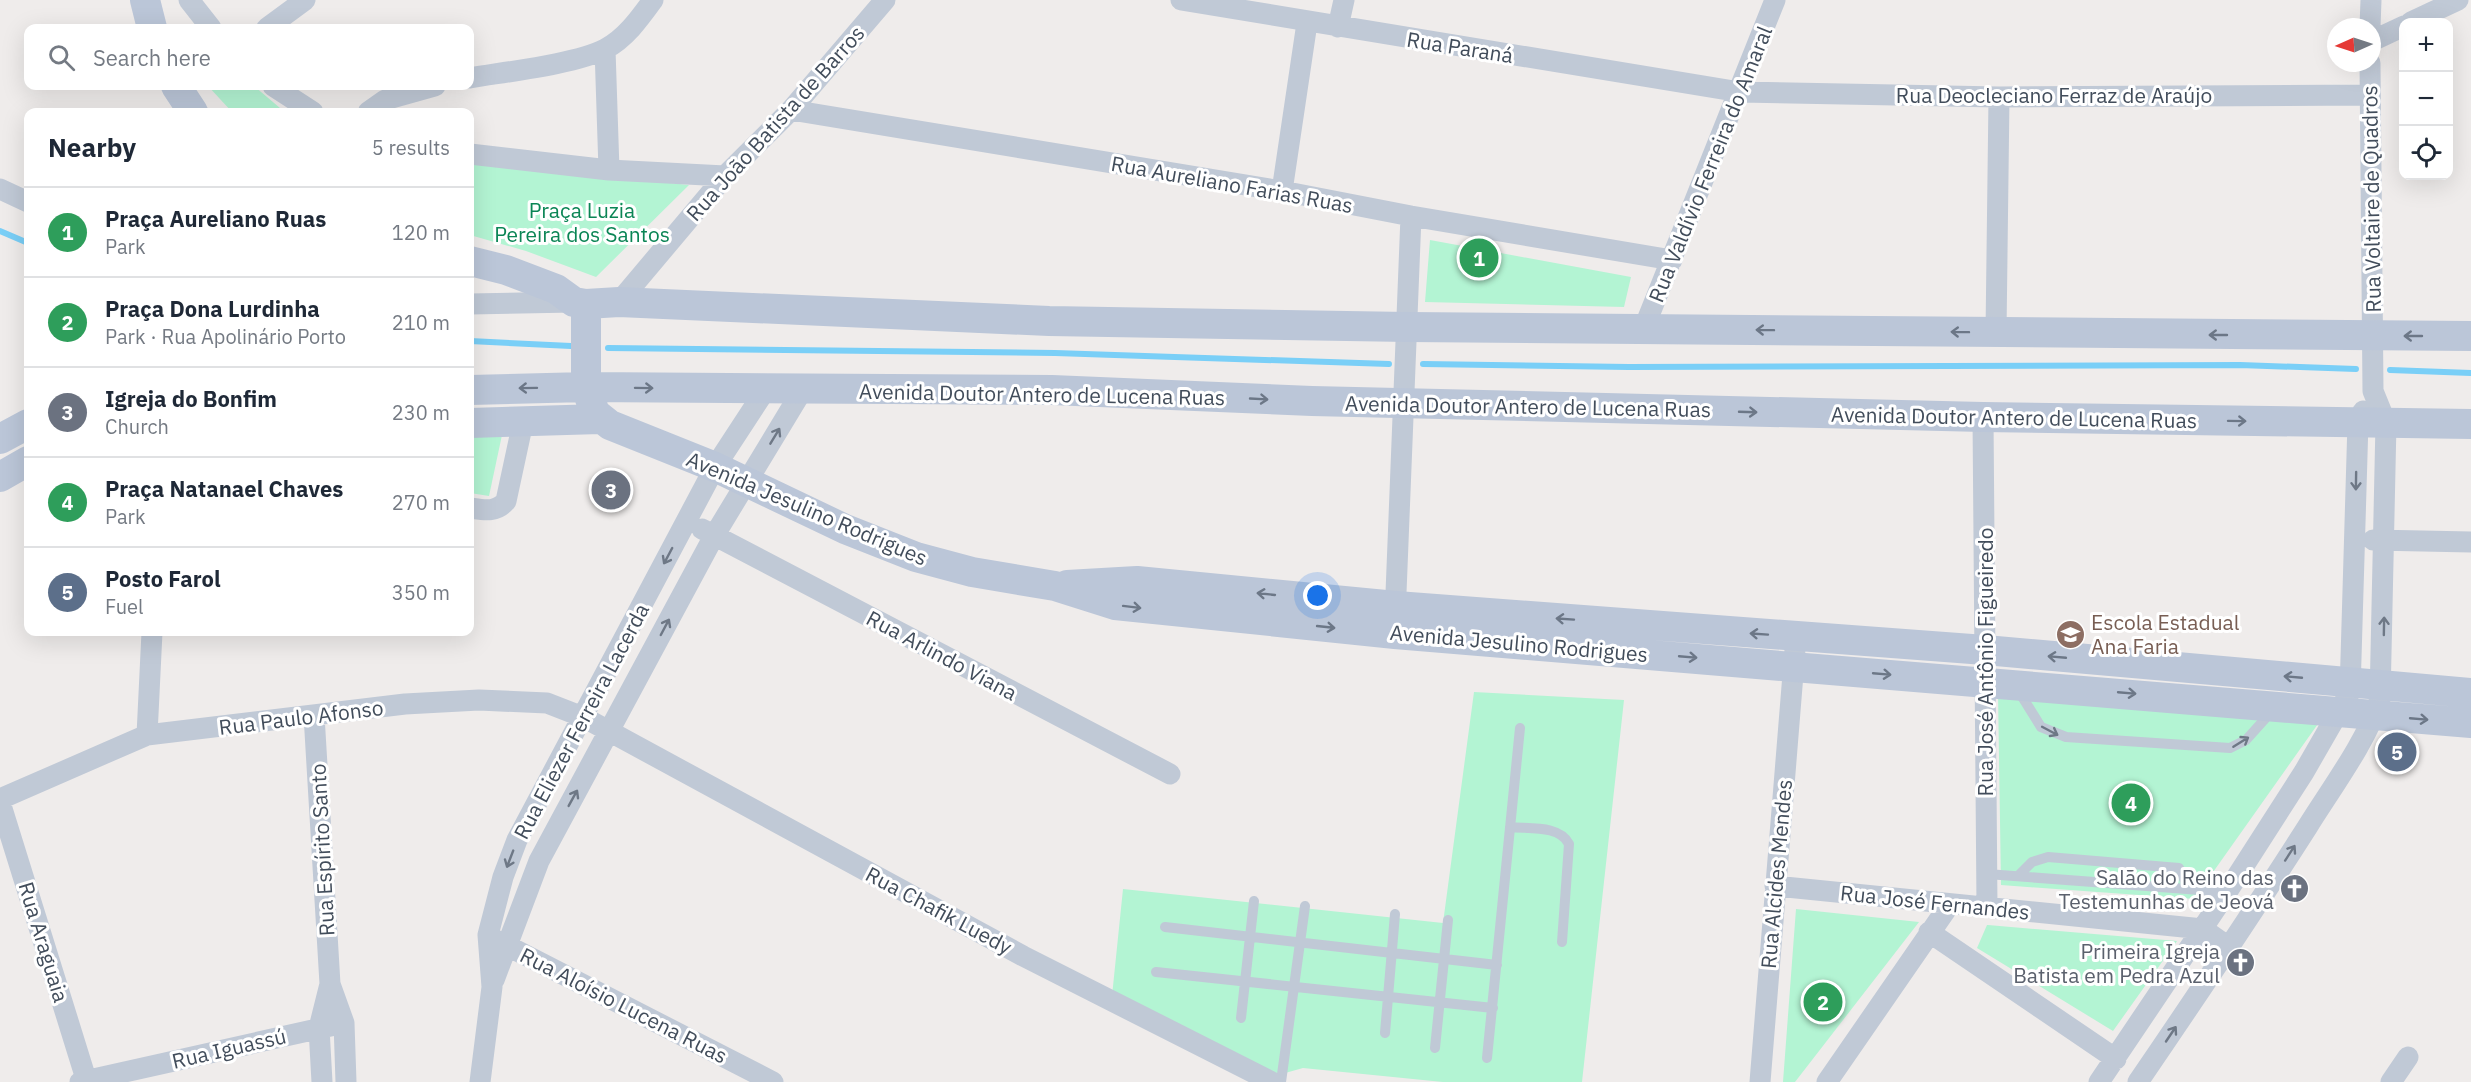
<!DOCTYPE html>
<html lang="en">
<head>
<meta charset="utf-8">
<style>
	body { margin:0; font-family:"IBM Plex Sans",sans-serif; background:#f2f2f3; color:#1f2937 }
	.controls { position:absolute; right:18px; top:18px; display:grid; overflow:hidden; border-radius:12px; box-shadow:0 6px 24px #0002 }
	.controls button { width:54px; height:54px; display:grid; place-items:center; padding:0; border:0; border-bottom:2px solid #e0e1e3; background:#fff; color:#1f2937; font:30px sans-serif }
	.compass { position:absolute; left:2327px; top:18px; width:54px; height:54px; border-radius:50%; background:#fff; box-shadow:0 6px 24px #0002; rotate:267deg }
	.you { position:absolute; left:1318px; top:596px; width:21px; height:21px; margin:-15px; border:4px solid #fff; border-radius:50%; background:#1a73e8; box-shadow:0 0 0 9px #1a73e833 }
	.badge { display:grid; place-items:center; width:39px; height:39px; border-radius:50%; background:#b45309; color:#fff; font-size:20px; font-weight:700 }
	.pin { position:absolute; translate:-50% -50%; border:3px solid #fff; box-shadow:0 2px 6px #0006 }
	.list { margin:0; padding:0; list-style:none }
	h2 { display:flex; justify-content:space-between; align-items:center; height:78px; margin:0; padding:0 24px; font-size:26px }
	h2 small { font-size:20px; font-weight:400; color:#747a83 }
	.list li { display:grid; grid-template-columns:39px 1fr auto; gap:18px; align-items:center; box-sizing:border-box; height:90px; padding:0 24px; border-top:2px solid #e0e1e3 }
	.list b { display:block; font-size:22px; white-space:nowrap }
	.list p { margin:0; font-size:20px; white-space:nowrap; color:#747a83 }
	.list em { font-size:20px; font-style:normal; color:#747a83 }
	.icon { flex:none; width:33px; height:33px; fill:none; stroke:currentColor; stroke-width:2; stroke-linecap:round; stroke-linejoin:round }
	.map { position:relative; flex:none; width:2471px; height:1082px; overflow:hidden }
	.search { position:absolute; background:#fff; box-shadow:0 6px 24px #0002; left:24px; top:24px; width:450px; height:66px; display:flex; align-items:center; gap:15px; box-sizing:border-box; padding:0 21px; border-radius:12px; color:#747a83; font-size:22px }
	.panel { position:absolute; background:#fff; box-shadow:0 6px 24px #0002; left:24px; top:108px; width:450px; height:528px; border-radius:12px }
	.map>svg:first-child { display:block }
	.green { fill:#b3f4d3 }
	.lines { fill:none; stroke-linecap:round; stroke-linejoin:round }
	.stream { stroke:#7acff7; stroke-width:6 }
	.lane { stroke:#c0c9d6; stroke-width:10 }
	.street { stroke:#c0c9d6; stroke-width:21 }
	.secondary { stroke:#bbc6d8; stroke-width:30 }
	.oneway { stroke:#6c7787 }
	.oneway2 { stroke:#6e7886 }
	.labels { text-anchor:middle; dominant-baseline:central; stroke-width:6; stroke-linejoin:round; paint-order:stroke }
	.street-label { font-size:21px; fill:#424d5b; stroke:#fff }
	.park-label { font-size:21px; fill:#0b8555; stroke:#fff }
	.education-label { font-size:21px; fill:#785e54; stroke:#fff; text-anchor:start }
	.worship-label { font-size:21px; fill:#5b616d; stroke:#fff; text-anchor:end }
</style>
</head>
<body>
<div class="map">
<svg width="2471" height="1082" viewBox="0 0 2471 1082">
	<rect width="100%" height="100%" fill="#efeceb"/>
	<!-- green -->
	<path class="green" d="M208 86H254L280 108 290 112H232Z
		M470 162 689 185 596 277 526 251 470 235Z
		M1430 240 1631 277 1624 307 1425 302Z
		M470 435H502L489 496 470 493Z
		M1474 692 1624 700 1582 1082H1443L1303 1068 1267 1078 1112 996 1123 889 1443 923Z
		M1998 693 2320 721 2194 899 2001 885Z
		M1796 909 1919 922 1795 1082H1783Z
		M1987 925H1988L2177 941 2113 1031 1977 948Z"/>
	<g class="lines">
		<!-- stream -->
		<path class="stream" d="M0 231 28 243
			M470 341 571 346
			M608 348 1055 353 1389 364
			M1423 364 1629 367 2240 365 2356 369
			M2390 370 2471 373"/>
		<!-- lane -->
		<path class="lane" d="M2018 690 2041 727 2066 737 2230 748 2246 740 2273 710
			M1510 827C1529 829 1560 825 1569 844L1562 942
			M1987 874 2227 892
			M2018 876 2032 862 2048 857 2179 868 2189 889
			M1165 927 1497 965
			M1156 972 1493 1008
			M1241 1018 1254 901
			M1385 1033 1395 914
			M1435 1048 1448 920
			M1487 1058 1520 728
			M1281 1082 1305 906"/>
		<!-- street -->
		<path class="street" d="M189 0 211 28
			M1181 0 1740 92 1999 97 2369 95
			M2411 22 2458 0
			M1338 27 1344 0
			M2370 27 2371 0
			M267 28 305 0
			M2372 41 2404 26
			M605 49 609 170
			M470 78C504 72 576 64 605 49 625 39 640 18 653 0
			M273 86 313 112
			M791 110 1282 191 1411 216 1672 260
			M368 112 385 100 435 86
			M470 154 609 170 725 176
			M0 189 28 202
			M1282 191 1307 23
			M619 302 725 176 791 110 885 0
			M470 304 574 302
			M1644 328 1775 0
			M1996 333 1999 97
			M1983 417 1987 907
			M470 508C484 510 496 513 506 501L523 422
			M702 529 1170 774
			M2373 540 2471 542
			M1395 618 1411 216
			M314 715 330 984 344 1023 346 1082
			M147 735 152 632
			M0 799 147 735 405 704 479 700 547 703 583 717 1023 956 1272 1082
			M0 802 87 1082
			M1775 886 2203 929 2230 948
			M1929 932 2116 1059
			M496 940 773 1082
			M494 980 539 861 714 536 803 389
			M80 1082 344 1023
			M322 1082 319 1028 330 984
			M480 1082 492 987 488 935 503 877 517 840 715 467 766 389
			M1760 1082 1796 637
			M1827 1082 1950 904
			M2099 1082 2227 892 2304 772 2350 692 2358 422 2363 411
			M2138 1082C2196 997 2253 912 2308 826 2331 789 2368 739 2380 699L2386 423 2373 391 2370 63
			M2391 1082 2408 1057"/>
		<!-- secondary -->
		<path class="secondary" d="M145 0 152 28
			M176 86 193 112
			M470 261 506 270 556 289 574 302 586 304 619 302 1049 321 1408 327 2471 336
			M586 304V387L595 413 610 425 715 467 845 529 916 557 972 572 1055 586 1115 605 1395 634 2471 723
			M470 390 586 387 1052 390 1312 401 1983 417 2471 424
			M470 423 600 419
			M0 439 28 424
			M0 477 28 461
			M1067 585 1137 581 1396 606 1985 650 2471 693"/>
	</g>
	<!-- one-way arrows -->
	<defs><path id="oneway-shaft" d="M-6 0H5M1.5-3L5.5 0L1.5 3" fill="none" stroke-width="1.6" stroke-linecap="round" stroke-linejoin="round" transform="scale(1.5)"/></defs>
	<g class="oneway">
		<use href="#oneway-shaft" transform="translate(1765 330) rotate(-179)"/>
		<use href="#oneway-shaft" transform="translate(1960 332) rotate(-179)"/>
		<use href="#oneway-shaft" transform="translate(2218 335) rotate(-180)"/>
		<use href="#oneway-shaft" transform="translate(2413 336) rotate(180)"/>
		<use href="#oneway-shaft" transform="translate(528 388) rotate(179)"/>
		<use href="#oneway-shaft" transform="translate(644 388) rotate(1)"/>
		<use href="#oneway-shaft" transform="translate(1259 399) rotate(3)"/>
		<use href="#oneway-shaft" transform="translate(1748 412) rotate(2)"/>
		<use href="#oneway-shaft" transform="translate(2237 421) rotate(1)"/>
		<use href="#oneway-shaft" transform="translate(1266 594) rotate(-174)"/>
		<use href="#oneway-shaft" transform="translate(1132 607) rotate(7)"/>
		<use href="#oneway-shaft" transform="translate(1565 619) rotate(-176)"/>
		<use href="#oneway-shaft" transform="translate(1326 627) rotate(6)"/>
		<use href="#oneway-shaft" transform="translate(1759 634) rotate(-176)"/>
		<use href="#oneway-shaft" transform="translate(1688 657) rotate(5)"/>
		<use href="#oneway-shaft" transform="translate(2057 657) rotate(-175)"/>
		<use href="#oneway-shaft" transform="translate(1882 674) rotate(5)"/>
		<use href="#oneway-shaft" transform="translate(2293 677) rotate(-175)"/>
		<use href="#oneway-shaft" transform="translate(2127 693) rotate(5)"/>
		<use href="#oneway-shaft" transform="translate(2419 719) rotate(5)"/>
	</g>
	<g class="oneway2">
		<use href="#oneway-shaft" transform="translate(775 436) rotate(-59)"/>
		<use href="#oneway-shaft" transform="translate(2356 481) rotate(91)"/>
		<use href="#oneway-shaft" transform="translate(668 556) rotate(118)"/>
		<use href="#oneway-shaft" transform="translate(2384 626) rotate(-89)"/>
		<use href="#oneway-shaft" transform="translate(665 627) rotate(-62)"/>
		<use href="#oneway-shaft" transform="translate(2050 731) rotate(28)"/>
		<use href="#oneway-shaft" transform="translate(2241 742) rotate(-32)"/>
		<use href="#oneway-shaft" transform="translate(573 798) rotate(-61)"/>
		<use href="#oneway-shaft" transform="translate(2290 853) rotate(-57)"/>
		<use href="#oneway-shaft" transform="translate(510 859) rotate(111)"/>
		<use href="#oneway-shaft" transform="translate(2171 1034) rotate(-56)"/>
	</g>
	<!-- icons -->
	<defs>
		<symbol id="school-disc" viewBox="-11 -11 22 22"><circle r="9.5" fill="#8d6e63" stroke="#fff"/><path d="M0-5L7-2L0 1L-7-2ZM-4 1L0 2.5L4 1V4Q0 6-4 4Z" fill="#fff"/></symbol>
		<symbol id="church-disc" viewBox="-11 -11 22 22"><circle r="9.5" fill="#6b7280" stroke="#fff"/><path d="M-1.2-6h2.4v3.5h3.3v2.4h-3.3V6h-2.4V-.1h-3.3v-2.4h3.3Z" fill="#fff"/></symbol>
	</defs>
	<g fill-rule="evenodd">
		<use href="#school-disc" x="2054" y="618" width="33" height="33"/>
		<use href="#church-disc" x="2278" y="872" width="33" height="33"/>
		<use href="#church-disc" x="2224" y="946" width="33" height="33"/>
	</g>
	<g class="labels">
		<!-- street labels -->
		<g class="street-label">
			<text transform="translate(1460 47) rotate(9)">Rua Paraná</text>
			<text x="2054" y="95">Rua Deocleciano Ferraz de Araújo</text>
			<text transform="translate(775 123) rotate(-48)">Rua João Batista de Barros</text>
			<text transform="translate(1710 164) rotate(-68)">Rua Valdívio Ferreira do Amaral</text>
			<text transform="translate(1232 184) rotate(10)">Rua Aureliano Farias Ruas</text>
			<text transform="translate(2371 199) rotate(-91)">Rua Voltaire de Quadros</text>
			<text transform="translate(1042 394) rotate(1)">Avenida Doutor Antero de Lucena Ruas</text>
			<text transform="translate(1528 406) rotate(1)">Avenida Doutor Antero de Lucena Ruas</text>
			<text transform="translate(2014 417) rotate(1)">Avenida Doutor Antero de Lucena Ruas</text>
			<text transform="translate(807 508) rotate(23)">Avenida Jesulino Rodrigues</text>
			<text transform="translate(1519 643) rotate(5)">Avenida Jesulino Rodrigues</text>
			<text transform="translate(942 655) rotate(28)">Rua Arlindo Viana</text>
			<text transform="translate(1985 662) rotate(-90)">Rua José Antônio Figueiredo</text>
			<text transform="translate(301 717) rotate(-7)">Rua Paulo Afonso</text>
			<text transform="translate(581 721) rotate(-62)">Rua Eliezer Ferreira Lacerda</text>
			<text transform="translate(322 850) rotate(-93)">Rua Espírito Santo</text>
			<text transform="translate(1776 874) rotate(-85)">Rua Alcides Mendes</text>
			<text transform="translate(1935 902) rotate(6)">Rua José Fernandes</text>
			<text transform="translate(939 910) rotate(28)">Rua Chafik Luedy</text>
			<text transform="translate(44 942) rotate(73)">Rua Araguaia</text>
			<text transform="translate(624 1005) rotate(27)">Rua Aloísio Lucena Ruas</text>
			<text transform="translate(229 1048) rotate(-13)">Rua Iguassú</text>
		</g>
		<!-- park labels -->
		<g class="park-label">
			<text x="582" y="210">Praça Luzia<tspan x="582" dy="24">Pereira dos Santos</tspan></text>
		</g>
		<!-- education labels -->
		<g class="education-label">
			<text x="2091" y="622">Escola Estadual<tspan x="2091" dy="24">Ana Faria</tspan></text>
		</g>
		<!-- worship labels -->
		<g class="worship-label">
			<text x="2274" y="877">Salão do Reino das<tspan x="2274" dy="24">Testemunhas de Jeová</tspan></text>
			<text x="2220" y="951">Primeira Igreja<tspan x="2220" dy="24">Batista em Pedra Azul</tspan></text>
		</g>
	</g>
</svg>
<div class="controls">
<button>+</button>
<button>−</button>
<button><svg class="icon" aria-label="locate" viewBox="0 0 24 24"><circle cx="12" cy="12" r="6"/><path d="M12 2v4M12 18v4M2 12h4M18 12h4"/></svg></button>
</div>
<svg class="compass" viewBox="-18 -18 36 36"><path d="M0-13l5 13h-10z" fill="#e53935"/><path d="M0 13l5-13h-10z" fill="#747a83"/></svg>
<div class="you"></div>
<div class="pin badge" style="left:1479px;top:258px;background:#2e9e5b">1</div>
<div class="pin badge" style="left:1823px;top:1002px;background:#2e9e5b">2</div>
<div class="pin badge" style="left:611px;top:490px;background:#6b7280">3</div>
<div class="pin badge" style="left:2131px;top:803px;background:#2e9e5b">4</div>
<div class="pin badge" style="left:2397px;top:752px;background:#5c6f8a">5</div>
<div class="search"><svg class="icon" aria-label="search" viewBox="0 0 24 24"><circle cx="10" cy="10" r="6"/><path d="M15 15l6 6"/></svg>Search here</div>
<section class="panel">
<h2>Nearby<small>5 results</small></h2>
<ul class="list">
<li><span class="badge" style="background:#2e9e5b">1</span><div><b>Praça Aureliano Ruas</b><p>Park</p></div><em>120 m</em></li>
<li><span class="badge" style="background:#2e9e5b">2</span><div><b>Praça Dona Lurdinha</b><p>Park · Rua Apolinário Porto</p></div><em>210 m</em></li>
<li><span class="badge" style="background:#6b7280">3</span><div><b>Igreja do Bonfim</b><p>Church</p></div><em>230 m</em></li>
<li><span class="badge" style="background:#2e9e5b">4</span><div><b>Praça Natanael Chaves</b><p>Park</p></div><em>270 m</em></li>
<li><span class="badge" style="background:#5c6f8a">5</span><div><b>Posto Farol</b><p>Fuel</p></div><em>350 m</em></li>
</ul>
</section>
</div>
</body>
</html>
